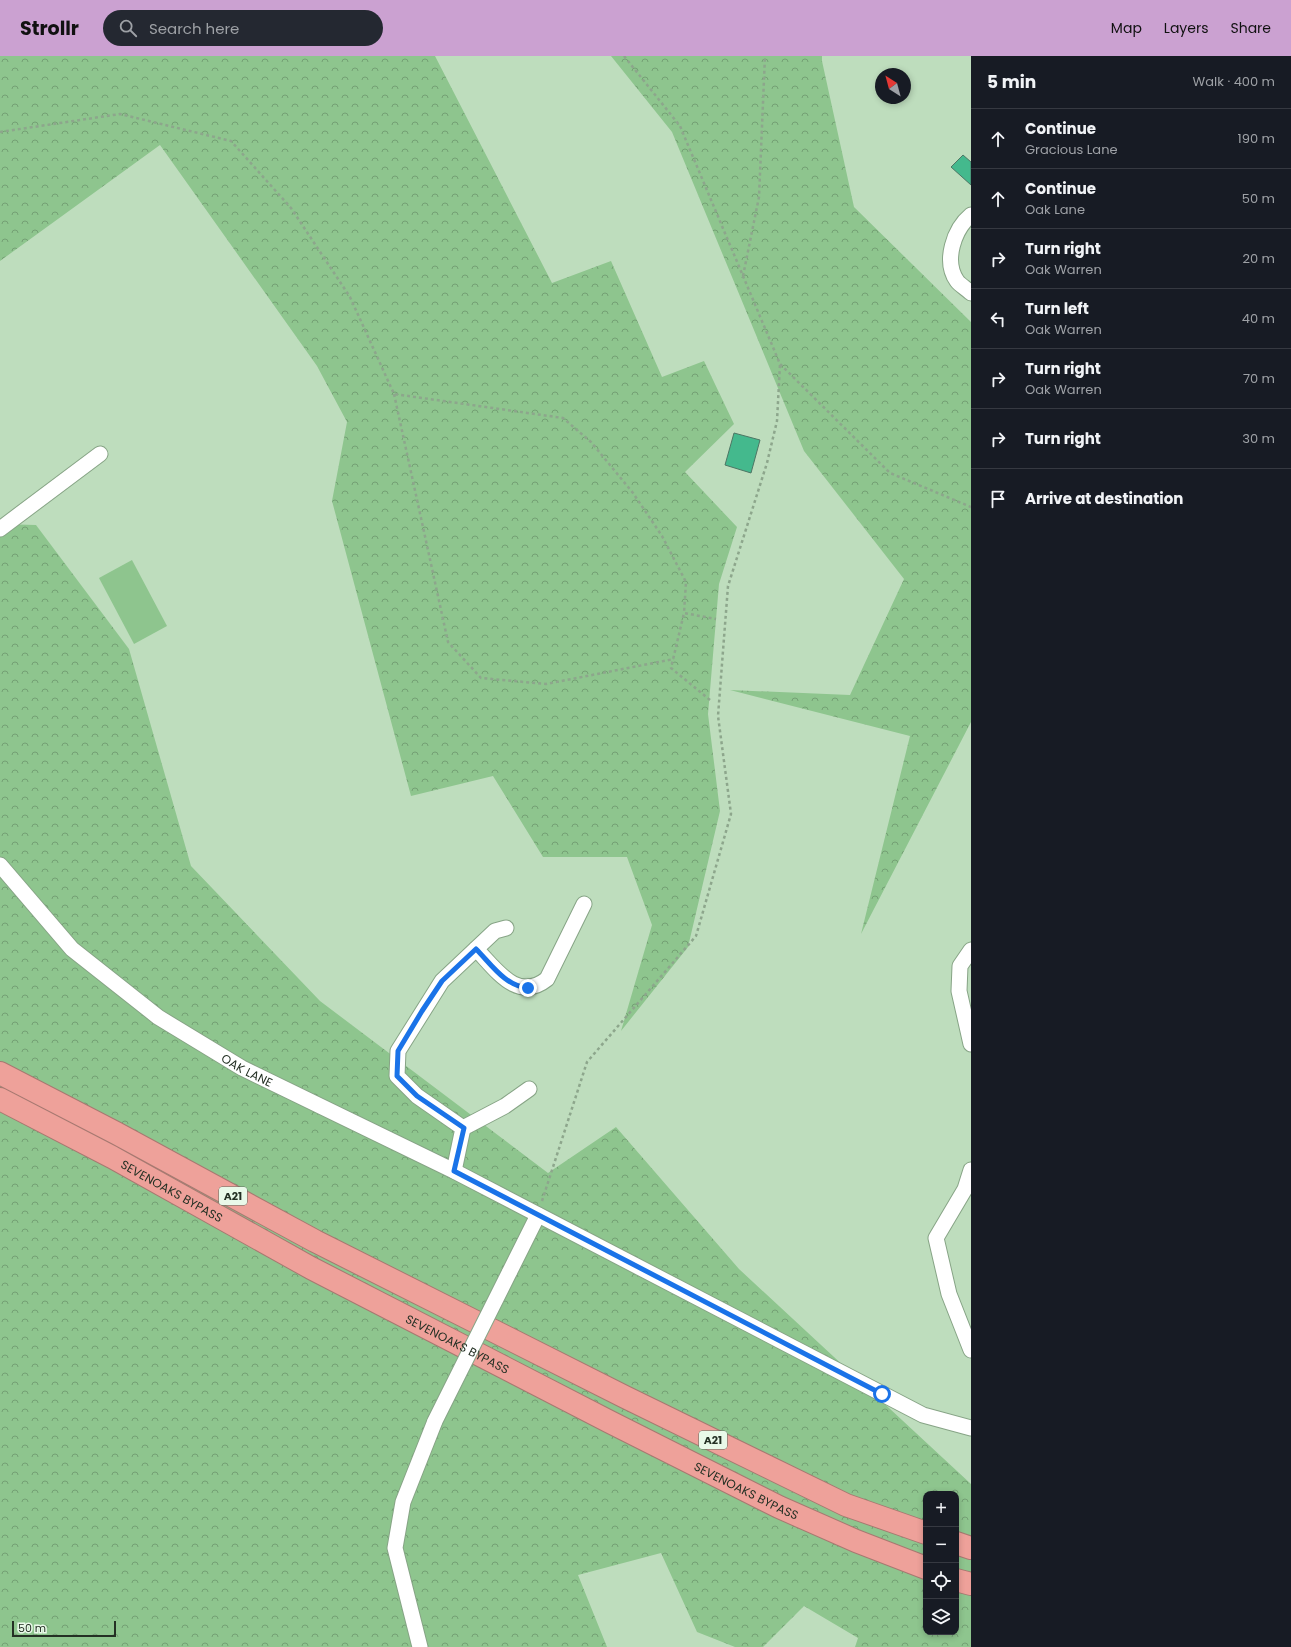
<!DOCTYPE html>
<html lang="en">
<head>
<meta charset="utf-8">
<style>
	body { margin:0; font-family:Poppins,sans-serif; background:#242831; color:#f1f3f6 }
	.controls { position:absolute; right:12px; bottom:12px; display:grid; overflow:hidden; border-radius:8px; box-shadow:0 2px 6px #0003 }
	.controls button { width:36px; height:36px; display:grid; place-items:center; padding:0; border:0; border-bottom:1px solid #363941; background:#171b24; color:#f1f3f6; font:20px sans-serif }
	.compass { position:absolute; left:875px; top:12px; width:36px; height:36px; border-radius:50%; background:#171b24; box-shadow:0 2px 6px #0003; rotate:324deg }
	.scale { position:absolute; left:12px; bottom:10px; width:104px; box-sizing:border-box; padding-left:4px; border:2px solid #243024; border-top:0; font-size:11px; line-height:14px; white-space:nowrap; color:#243024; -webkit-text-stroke:3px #e9f9e9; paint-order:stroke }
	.stop { position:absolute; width:12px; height:12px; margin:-9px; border:3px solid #1a73e8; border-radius:50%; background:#fff }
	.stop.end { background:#1a73e8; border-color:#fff; box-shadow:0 1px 4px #0008 }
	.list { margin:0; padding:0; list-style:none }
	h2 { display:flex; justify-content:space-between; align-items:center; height:52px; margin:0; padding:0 16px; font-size:17px }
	h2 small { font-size:13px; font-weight:400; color:#9ea1a6 }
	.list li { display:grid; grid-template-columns:26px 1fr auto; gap:12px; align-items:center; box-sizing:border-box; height:60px; padding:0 16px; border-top:1px solid #363941 }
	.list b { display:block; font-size:15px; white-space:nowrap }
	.list p { margin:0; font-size:13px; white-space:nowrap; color:#9ea1a6 }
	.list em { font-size:13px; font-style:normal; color:#9ea1a6 }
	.icon { flex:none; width:22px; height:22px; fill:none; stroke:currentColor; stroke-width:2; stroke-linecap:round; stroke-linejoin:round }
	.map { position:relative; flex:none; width:971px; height:1591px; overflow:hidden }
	header { display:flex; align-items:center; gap:24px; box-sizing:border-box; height:56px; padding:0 20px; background:#cba1d1; color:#111 }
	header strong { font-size:19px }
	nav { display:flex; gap:22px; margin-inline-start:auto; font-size:14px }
	.search { width:280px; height:36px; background:#242831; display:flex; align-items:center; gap:10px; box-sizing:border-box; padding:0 14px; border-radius:22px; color:#9ea1a6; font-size:15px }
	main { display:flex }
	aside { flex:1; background:#171b24 }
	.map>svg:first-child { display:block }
	.forest { fill:url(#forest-crowns); fill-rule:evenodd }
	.park { fill:#8ec58e }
	.building { fill:#44b98d; stroke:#4d7664 }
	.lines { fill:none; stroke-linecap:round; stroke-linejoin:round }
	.minor-casing { stroke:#87a486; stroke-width:17 }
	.highway-casing { stroke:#a77971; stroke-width:24 }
	.path { stroke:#8da68c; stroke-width:2.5; stroke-dasharray:3 3; stroke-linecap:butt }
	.minor { stroke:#fff; stroke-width:15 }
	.highway { stroke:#eea19a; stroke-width:22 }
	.minor-bridge-casing { stroke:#87a486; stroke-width:17; stroke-linecap:butt }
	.minor-bridge { stroke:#fff; stroke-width:15 }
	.route { stroke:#1a73e8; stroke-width:5 }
	.labels { text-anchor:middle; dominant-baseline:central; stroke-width:3; stroke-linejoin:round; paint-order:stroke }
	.shield { fill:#e9f9e9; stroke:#5f6c5f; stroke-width:1 }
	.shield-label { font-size:11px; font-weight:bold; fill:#243024 }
	.street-label { font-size:12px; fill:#243024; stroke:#e9f9e9 }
</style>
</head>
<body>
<header>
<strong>Strollr</strong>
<div class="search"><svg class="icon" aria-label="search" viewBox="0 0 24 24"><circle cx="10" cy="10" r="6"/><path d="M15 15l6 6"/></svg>Search here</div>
<nav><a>Map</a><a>Layers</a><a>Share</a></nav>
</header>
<main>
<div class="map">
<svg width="971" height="1591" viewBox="0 0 971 1591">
	<defs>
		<pattern id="forest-crowns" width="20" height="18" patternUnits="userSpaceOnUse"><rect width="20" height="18" fill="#8ec58e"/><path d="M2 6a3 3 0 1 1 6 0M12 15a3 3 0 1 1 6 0" fill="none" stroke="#74a074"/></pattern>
	</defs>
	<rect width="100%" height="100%" fill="#beddbd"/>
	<!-- forest -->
	<path class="forest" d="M0 0H435L552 227 611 205 662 321 704 305 734 368 685 416 737 471 719 528 708 658 720 755 688 891 621 975 652 869 627 801H543L493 720 411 740 332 445 347 366 317 310 160 89 0 205Z
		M611 0H822V5L854 151 971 266V666L861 878 910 680 730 634 850 639 904 523 804 395 672 76Z
		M0 468 36 469 129 593 191 810 320 945 548 1117 616 1071 739 1213 971 1428V1591H855L858 1582 804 1550 763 1591H735L697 1576 661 1497 578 1519 607 1591H0ZM926 1438H956V1576H926Z"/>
	<!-- park -->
	<path class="park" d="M132 504 167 570 134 588 99 522Z"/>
	<!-- building -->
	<path class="building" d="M963 99 971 106V129L951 111Z
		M734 377 760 384 751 417 725 409Z"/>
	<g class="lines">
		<defs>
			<g id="minor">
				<path d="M971 159C954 173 943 205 957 225 960 229 967 233 971 237"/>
				<path d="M0 473 100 398"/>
				<path id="s1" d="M0 809 72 893 158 961 242 1012 454 1115 923 1359 971 1372"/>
				<path d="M476 893C496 913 517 947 547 923L584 848"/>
				<path d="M971 894 960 910 959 935 971 988"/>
				<path d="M463 1072 505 1050 529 1033"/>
				<path d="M971 1114 965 1133 936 1182 949 1238 971 1294"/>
				<path d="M454 1115 463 1072 417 1040 397 1020 398 995 442 925 495 875 506 872"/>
				<path d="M509 1217 538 1159"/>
				<path d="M420 1591 395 1492 403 1446 435 1365"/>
			</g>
			<g id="highway">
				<path d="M0 1017 116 1077 315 1185 625 1341 846 1449 926 1477"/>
				<path id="s2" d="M0 1043 112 1101 311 1212 610 1366 779 1451 856 1485 926 1512"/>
				<path d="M956 1487 971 1492"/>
				<path d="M956 1524 971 1528"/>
			</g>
		</defs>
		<!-- minor casing -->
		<use href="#minor" class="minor-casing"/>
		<!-- highway casing -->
		<use href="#highway" class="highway-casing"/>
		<!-- path -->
		<path class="path" d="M624 0 680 70 780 308 890 417 971 451
			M0 76 120 58 231 85 291 152 350 241 394 338 563 362 591 386 633 437 662 480 686 526 684 557
			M743 220 759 141 765 0
			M394 338 448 586 481 622 546 628 674 603
			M710 644 671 612 684 557 716 563
			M542 1145 587 1006 696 880 731 758 718 660 728 530 767 407 777 365 780 308"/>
		<!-- minor -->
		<use href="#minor" class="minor"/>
		<!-- highway -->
		<use href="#highway" class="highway"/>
		<defs>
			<path id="minor-bridge" d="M435 1365 509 1217"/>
		</defs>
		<!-- minor-bridge casing -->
		<use href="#minor-bridge" class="minor-bridge-casing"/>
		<!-- minor-bridge -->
		<use href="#minor-bridge" class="minor-bridge"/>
	</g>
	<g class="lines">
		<!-- route -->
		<path class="route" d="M528 932C505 930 491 908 476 893L442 925 422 955 398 995 397 1020 417 1040 464 1072 454 1115 882 1338"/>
	</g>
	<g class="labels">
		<!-- shield labels -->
		<g class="shield">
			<rect x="219" y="1131" width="28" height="18" rx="3"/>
			<rect x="699" y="1375" width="28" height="18" rx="3"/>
		</g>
		<g class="shield-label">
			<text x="233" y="1140">A21</text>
			<text x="713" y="1384">A21</text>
		</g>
		<!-- street labels -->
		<g class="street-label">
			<text stroke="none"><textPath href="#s1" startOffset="324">OAK LANE</textPath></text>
			<text stroke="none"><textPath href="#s2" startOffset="195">SEVENOAKS BYPASS</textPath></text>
			<text stroke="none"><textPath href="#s2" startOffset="519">SEVENOAKS BYPASS</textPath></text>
			<text stroke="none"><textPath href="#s2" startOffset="843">SEVENOAKS BYPASS</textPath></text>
		</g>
	</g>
</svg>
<div class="controls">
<button>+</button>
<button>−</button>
<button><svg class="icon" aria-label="locate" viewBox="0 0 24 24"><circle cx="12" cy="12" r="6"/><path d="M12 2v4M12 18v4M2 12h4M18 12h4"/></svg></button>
<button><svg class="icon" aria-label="layers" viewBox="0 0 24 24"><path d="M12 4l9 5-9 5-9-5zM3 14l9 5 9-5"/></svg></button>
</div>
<svg class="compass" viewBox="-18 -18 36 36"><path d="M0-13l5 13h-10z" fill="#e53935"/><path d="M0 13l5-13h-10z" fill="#9ea1a6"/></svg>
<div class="scale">50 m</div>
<div class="stop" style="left:882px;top:1338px"></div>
<div class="stop end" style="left:528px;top:932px"></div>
</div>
<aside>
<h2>5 min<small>Walk · 400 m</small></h2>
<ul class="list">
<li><svg class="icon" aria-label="ahead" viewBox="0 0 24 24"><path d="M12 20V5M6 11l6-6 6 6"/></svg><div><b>Continue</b><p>Gracious Lane</p></div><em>190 m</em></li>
<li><svg class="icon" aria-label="ahead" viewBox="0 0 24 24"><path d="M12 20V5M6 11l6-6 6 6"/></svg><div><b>Continue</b><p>Oak Lane</p></div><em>50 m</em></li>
<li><svg class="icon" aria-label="right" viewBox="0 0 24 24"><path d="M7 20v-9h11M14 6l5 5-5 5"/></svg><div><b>Turn right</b><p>Oak Warren</p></div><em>20 m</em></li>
<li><svg class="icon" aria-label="left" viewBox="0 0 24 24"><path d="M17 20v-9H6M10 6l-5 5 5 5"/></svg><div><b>Turn left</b><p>Oak Warren</p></div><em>40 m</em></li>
<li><svg class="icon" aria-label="right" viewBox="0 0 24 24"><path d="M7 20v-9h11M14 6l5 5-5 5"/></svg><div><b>Turn right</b><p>Oak Warren</p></div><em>70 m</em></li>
<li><svg class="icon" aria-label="right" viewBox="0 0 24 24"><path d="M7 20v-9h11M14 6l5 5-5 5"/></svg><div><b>Turn right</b></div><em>30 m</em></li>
<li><svg class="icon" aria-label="arrive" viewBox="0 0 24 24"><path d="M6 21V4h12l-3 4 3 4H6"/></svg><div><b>Arrive at destination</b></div></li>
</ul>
</aside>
</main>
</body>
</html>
